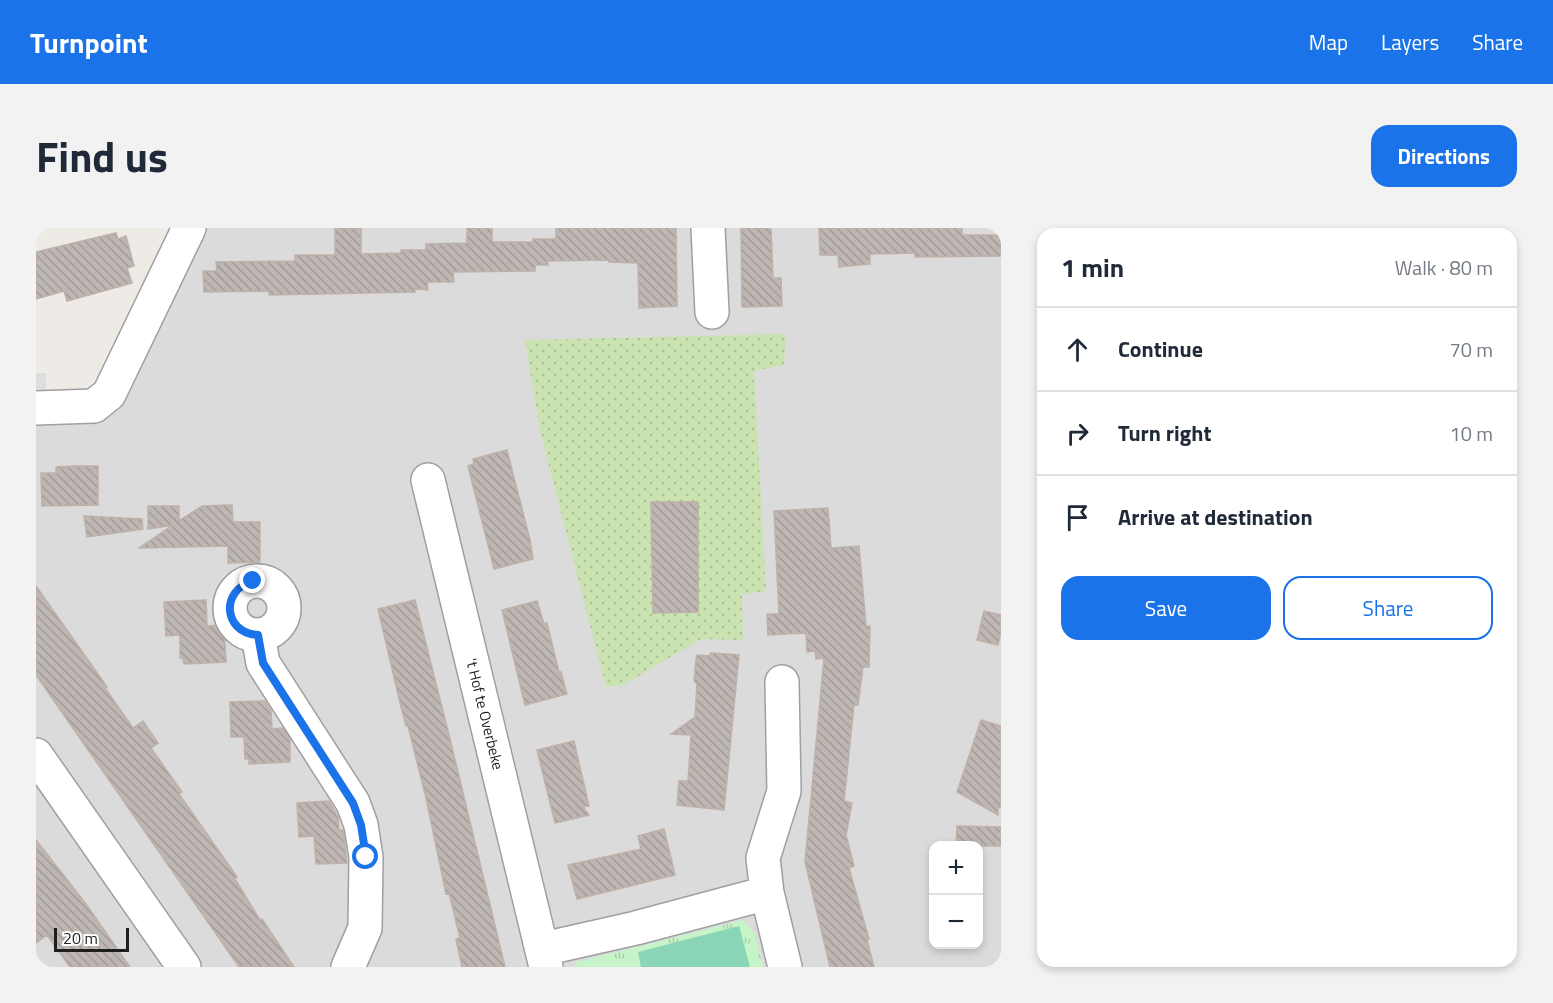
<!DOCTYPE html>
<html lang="en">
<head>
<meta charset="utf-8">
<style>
	body { margin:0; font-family:"Titillium Web",sans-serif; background:#f2f2f3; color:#1f2937 }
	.controls { position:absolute; right:18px; bottom:18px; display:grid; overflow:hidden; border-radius:12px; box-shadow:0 3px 9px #0003 }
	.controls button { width:54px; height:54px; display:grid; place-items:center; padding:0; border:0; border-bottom:2px solid #e0e1e3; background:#fff; color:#1f2937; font:30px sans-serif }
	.scale { position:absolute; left:18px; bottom:15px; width:75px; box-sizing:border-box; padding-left:6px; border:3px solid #1e1e1e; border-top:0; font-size:16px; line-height:21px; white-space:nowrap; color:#1e1e1e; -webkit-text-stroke:4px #fff; paint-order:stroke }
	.stop { position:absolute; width:18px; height:18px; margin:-14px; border:4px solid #1a73e8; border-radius:50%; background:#fff }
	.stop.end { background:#1a73e8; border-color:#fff; box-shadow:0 2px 6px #0008 }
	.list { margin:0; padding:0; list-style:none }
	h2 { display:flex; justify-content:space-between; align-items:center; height:78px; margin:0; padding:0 24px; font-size:26px }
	h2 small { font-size:20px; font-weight:400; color:#747a83 }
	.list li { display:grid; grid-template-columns:39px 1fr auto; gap:18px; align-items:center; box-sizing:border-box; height:84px; padding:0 24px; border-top:2px solid #e0e1e3 }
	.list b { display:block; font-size:22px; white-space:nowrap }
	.list em { font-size:20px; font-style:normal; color:#747a83 }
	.actions { display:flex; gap:12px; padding:18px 24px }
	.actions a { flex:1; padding:14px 0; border:2px solid #1a73e8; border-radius:18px; text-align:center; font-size:21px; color:#1a73e8 }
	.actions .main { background:#1a73e8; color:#fff }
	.icon { flex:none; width:33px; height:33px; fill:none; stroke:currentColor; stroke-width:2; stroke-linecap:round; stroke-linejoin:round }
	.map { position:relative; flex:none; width:965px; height:739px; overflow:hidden; border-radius:18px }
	header { display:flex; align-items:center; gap:36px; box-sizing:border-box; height:84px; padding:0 30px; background:#1a73e8; color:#fff }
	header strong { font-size:28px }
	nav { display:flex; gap:33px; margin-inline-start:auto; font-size:21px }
	.intro { display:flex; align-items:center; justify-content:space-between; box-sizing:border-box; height:144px; padding:0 36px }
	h1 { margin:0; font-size:42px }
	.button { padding:15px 27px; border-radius:18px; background:#1a73e8; color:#fff; font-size:21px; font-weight:700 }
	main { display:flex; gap:36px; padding:0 36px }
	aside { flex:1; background:#fff; border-radius:18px; box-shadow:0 3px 9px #0003 }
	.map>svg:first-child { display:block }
	.residential { fill:#dcdbdb; fill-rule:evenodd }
	.grass { fill:url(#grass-dots) }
	.park { fill:url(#park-tufts) }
	.pitch { fill:#8ad5b6 }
	.parking { fill:#dedede }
	.building { fill:url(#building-back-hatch); stroke:#beb1a9; stroke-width:1.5 }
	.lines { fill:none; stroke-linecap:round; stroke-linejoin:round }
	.minor-casing { stroke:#9f9f9f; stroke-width:36 }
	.minor { stroke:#fff; stroke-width:33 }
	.route { stroke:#1a73e8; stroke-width:8 }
	.labels { text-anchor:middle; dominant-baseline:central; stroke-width:4.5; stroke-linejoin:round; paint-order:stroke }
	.street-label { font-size:15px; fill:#1e1e1e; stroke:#fff }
</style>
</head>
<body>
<header>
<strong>Turnpoint</strong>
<nav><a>Map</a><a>Layers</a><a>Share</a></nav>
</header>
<div class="intro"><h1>Find us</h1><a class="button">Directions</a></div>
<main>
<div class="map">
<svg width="965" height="739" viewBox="0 0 965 739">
	<defs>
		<pattern id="grass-dots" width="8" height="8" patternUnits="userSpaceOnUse" patternTransform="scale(1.5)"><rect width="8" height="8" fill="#cae3b0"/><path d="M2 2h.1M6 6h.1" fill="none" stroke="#adc297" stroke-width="1.8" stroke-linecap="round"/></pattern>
		<pattern id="park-tufts" width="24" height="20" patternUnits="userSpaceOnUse" patternTransform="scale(1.5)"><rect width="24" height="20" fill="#c6f3c8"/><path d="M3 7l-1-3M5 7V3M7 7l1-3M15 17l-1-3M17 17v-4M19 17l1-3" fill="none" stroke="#aad0ab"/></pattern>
		<pattern id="building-back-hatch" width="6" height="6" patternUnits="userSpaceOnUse" patternTransform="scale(1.5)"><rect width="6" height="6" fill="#beb6b2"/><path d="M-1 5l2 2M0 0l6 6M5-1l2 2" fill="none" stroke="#a39c99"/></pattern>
	</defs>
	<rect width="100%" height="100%" fill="#eeeae5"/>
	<!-- residential -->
	<path class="residential" d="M163 0H965V739H0V191L47 189ZM897 618H942V716H897Z"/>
	<!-- grass -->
	<path class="grass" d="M750 106 748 137 718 143 730 363 706 366 707 412 665 411 587 457 570 459 504 203 489 112Z"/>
	<!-- park -->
	<path class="park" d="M707 692 719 706 727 739H538L540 734Z"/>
	<!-- pitch -->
	<path class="pitch" d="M703 698 714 739H605L602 724Z"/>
	<!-- parking -->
	<path class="parking" d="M0 145H10V164H0Z"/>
	<!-- building -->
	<path class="building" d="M325 0V26L365 25V22H390V16L431 15V0H456V14H497V11H520V0H640L641 78 603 80 602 35 573 34 572 32 511 33 512 37H499V43L417 44 418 54H391L392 62 379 61V64L233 67V63L168 64 167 43H181L180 34 259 33V27H299V1Z
		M705 0H735L737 50H745L746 78 706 79Z
		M783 0H926V7H965V28L879 29V25L834 26V36L803 39 802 27H784Z
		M80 5 82 11 90 8 98 38 91 40 96 55 31 73 28 63 0 71V24Z
		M471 222 494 312 497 331 458 341 432 238 438 236 437 231Z
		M39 238H62V277L6 278 5 245H20V239Z
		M615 274H662V384L617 385Z
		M196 277 197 294H224V334L192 335V318L103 320 137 297 112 301V278H143V293L166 278Z
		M792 280 795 320 823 318 830 398H834L833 439H827L822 477H818L808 573 816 575 810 607 818 638 813 640 831 704 833 711 831 712 838 739H794L769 634 788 430 780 431 779 423 771 424 770 405 732 407 731 386H743L738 283Z
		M48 288 106 291 107 301 51 309Z
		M0 358 71 459 69 460 97 500 107 493 122 515 115 520 146 564 143 566 201 649 199 651 224 692 226 691 258 739H203L0 447Z
		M170 372 171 398 184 397V399H188L190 434 148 436 147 430H144V407L130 408 128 374Z
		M379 372 414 511 469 739H426L420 711 424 710 413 665 410 666 390 570 372 498H370L364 475 342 381Z
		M501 373 508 396 511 395 523 444H525L531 466 489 477 466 382Z
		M948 383 965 387V404L962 417 941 412Z
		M675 425 703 427 688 582 641 577 643 553H652L655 507 635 506 659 489 661 456 658 453 660 432 661 427 673 428Z
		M229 473 235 483 236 501 247 500 254 511V534L213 536V531H209L208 509H195L194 474Z
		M945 492 965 498V580L962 579V587L921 564Z
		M538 513 553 578 547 579 553 587 519 595 501 522Z
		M293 573 302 589 303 602H307L311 635 280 636 278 608 263 609 261 575Z
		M921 598 965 599V618H920Z
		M628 601 639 647 541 671 532 637 605 621 602 608Z
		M0 612 50 676 94 739H34L11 707 0 715Z"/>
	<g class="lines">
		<defs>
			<path id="minor" d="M672 0 676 84
				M0 180 58 178 73 166 153 0
				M392 252 510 739
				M194 380a27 27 0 1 1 54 0a27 27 0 1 1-54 0Z
				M222 407 227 435 317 575 325 597 330 629 329 700 312 739
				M746 454 748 563 727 630 731 665 749 739
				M0 527 148 739
				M507 721 600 700 731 665"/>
		</defs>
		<!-- minor casing -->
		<use href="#minor" class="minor-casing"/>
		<!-- minor -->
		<use href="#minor" class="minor"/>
	</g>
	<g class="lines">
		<!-- route -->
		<path class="route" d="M217 353C184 362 187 405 222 407L227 435 317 575 325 597 330 629"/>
	</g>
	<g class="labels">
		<!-- street labels -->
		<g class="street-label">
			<text transform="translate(449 486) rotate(76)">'t Hof te Overbeke</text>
		</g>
	</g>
</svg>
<div class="controls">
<button>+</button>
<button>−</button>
</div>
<div class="scale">20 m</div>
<div class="stop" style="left:330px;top:629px"></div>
<div class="stop end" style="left:217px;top:353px"></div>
</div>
<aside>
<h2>1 min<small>Walk · 80 m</small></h2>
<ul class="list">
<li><svg class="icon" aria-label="ahead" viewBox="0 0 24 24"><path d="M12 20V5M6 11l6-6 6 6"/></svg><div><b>Continue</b></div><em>70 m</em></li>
<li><svg class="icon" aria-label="right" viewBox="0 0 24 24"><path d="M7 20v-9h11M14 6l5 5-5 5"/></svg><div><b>Turn right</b></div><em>10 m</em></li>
<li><svg class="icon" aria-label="arrive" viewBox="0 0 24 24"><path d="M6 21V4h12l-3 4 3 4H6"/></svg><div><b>Arrive at destination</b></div></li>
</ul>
<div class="actions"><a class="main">Save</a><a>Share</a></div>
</aside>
</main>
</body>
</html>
